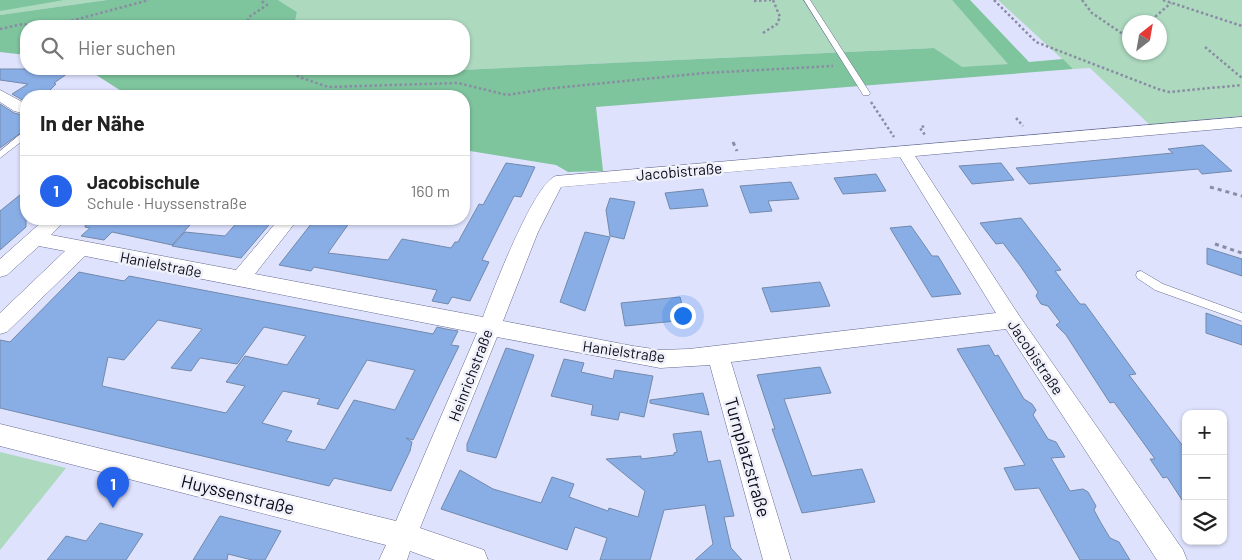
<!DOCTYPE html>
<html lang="de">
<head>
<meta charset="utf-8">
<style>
	body { margin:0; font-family:Barlow,sans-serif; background:#f6f6f6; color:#222 }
	.controls { position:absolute; right:15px; bottom:15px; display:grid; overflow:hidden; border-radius:10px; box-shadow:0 1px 4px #0004 }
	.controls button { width:45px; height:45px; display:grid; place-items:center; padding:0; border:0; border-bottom:1px solid #e0e0e0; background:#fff; color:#222; font:25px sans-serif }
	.compass { position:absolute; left:1122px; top:15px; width:45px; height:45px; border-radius:50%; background:#fff; box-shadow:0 1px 4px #0004; rotate:31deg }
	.you { position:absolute; left:682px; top:315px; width:18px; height:18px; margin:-12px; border:4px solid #fff; border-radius:50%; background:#1a73e8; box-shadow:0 0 0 8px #1a73e833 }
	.badge { display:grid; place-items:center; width:32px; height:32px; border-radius:50%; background:#2563eb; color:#fff; font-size:16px; font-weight:700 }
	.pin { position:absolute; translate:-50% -41px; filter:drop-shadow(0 1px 2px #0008) }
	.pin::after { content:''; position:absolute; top:26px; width:18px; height:15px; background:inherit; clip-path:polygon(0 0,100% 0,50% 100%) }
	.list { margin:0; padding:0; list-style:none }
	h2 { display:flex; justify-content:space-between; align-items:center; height:65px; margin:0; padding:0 20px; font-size:21px }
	h2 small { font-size:16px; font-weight:400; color:#767676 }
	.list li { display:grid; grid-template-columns:32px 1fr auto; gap:15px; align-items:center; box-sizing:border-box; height:70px; padding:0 20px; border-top:1px solid #e0e0e0 }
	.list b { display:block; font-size:19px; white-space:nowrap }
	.list p { margin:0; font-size:16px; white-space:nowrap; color:#767676 }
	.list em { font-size:16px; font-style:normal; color:#767676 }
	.icon { flex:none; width:28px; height:28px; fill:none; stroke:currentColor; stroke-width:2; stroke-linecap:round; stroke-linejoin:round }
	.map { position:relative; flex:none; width:1242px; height:560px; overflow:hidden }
	.search { position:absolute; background:#fff; box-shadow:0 1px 4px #0004; left:20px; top:20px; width:450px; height:55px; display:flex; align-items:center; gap:12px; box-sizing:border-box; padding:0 18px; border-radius:20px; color:#767676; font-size:19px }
	.panel { position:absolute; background:#fff; box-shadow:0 1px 4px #0004; left:20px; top:90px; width:450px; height:135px; border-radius:20px }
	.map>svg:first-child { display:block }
	.green { fill:#add9bf; fill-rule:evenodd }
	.forest { fill:#7ec49d }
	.building { fill:#89aee6; stroke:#7289ac; fill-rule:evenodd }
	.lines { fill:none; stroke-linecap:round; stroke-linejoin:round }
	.lane-casing { stroke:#666b91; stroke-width:1 }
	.street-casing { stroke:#666b91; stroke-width:1 }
	.path-far1 { stroke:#898ca2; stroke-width:2.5; stroke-dasharray:2.5 2.5; stroke-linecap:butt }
	.path { stroke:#898ca2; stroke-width:3; stroke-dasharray:4 4; stroke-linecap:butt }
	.lane { fill:#fff; fill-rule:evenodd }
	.street { fill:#fff; fill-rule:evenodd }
	.labels { text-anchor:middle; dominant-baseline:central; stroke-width:5; stroke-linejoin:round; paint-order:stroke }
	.street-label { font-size:15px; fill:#090b19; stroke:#eff0f9 }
	.near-street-label { font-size:18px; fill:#090b19; stroke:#eff0f9 }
</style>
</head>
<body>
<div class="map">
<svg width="1242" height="560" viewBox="0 0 1242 560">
	<rect width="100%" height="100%" fill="#dee2fd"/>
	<!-- green -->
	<path class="green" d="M0 0H107L0 15Z
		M278 0H952L1009 64 962 68 934 48 352 75 350 69H464V26H294L297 12Z
		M998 0H1242V116L1150 125 1090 68 1073 69ZM1130 22H1160V52H1130Z
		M0 452 66 468 0 550Z"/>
	<!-- forest -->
	<path class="forest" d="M0 0H64L0 11Z
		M107 0H278L297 12 294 26H26V55L0 52V15Z
		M952 0H970L1029 62 1063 59 1073 69 596 107 603 171 568 172 556 165 464 150V96H129L87 69H350L353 75 934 48 962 67 1008 64Z"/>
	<!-- building -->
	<path class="building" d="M0 69H74L54 83 56 84 44 96H26V102L12 94 28 84 0 80Z
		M0 104 14 113 26 116V129L0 148Z
		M1203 145 1232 171 1202 174 1198 169 1029 184 1016 168 1173 153 1168 149Z
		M506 163 535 167 521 197 514 196 482 260 489 262 470 301 452 297 448 304 432 301 437 290 314 267 311 271 279 265 315 219H352L328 253 388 260 402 239 451 248 455 242H458L479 204 483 205Z
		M1001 163 1014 180 972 184 959 166Z
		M876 174 886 191 843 194 834 178Z
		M791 182 799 199 768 201 772 211 750 213 740 186Z
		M703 189 708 206 670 209 665 193Z
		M26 190V227L0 250V211Z
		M610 198 635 202 624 239 610 236 606 210Z
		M1021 218 1061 270 1055 271 1080 304H1085L1136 374 1129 375 1186 450V506L1167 477 1163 478 1150 459H1155L1114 402 1110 403 1066 335 1056 325 1060 322 1048 306 1041 304 1036 296 1038 292 1021 267 1003 243 996 244 980 223Z
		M86 219H154L190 225 172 245 112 232 104 240 81 236 90 228 85 227Z
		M240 219H274L241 258 172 246 185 232 225 236Z
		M911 226 932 256H938L961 294 932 297 890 228Z
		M585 232 610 237 585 311 560 302Z
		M1207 248 1242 259V276L1207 264Z
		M79 272 124 281 129 276 433 334 437 327 446 329 458 331 451 345 459 346 413 440 406 438 412 442 410 451 391 491 334 478 329 486 0 408V340L10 342ZM158 320 202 329 171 368 191 371 200 358 237 364 264 327 306 336 287 365 245 356 226 382 245 386 226 413 102 386 108 357 124 360ZM367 360 415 370 395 410 354 400 325 450 286 441 292 431 262 423 283 391 320 399 317 404 338 409Z
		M820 282 830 306 771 312 762 288Z
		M680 297 686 320 625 326 621 303Z
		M1206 313 1242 326V345L1206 333Z
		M989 345 995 356 998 355 1024 399 1032 404 1036 410 1033 415 1048 439 1056 442 1065 457 1051 458 1070 491 1083 489 1088 492 1096 506 1094 510 1101 523 1110 538 1119 542 1130 560H1080L1039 488 1015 490 1004 468 1025 465 957 349Z
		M506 348 534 355 496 458 467 451V444Z
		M564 359 584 363 581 372 613 379 615 370 653 376 644 417 620 412 618 420 591 415 593 405 551 396Z
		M820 367 831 393 784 399 812 476 862 469 875 502 802 513 772 429H775L757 375Z
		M703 393 709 415 650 403V400Z
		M701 431 708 462 720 460 734 516 724 517 731 548 742 560H695L713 544 705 505 664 510 650 560H600L607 538 575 527 567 550 441 509 460 470 493 489 541 503 552 477 574 484 569 497 608 511 609 508 638 517 645 491 606 459 641 456V459L674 455V453L677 452 673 434Z
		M220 516 281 531 265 560H252L228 554 227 560H193Z
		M100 523 143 534 126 560H47L66 536 86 541Z"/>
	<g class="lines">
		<defs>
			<path id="lane" d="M804 0H810L870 93 869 95H863L862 93Z
				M23 132H26V138L0 158V151Z
				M1141 271 1163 284 1242 313V321L1155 290 1137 278 1136 275 1137 272Z"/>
			<path id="street" d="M0 90 26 104V114L14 111 0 102Z
				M1242 117V127L915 156 1018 314 1183 550 1187 560H1157L1006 329 731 362 791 560H763L710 365 660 368 497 337 420 528 484 550 488 560H435L410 551 407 560H379L386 545 0 446V424L396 521 477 333 85 256 7 332 0 334V313L65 251 39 246 7 275 0 277V259L45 219H66L51 235 236 270 279 219H298L255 274 483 317C492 293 534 182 556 176ZM900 157 996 313 689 349 660 350 633 346 503 321 538 232 561 187Z"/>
		</defs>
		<!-- lane casing -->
		<use href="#lane" class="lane-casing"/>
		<!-- street casing -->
		<use href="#street" class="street-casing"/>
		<!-- path-far1 -->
		<path class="path-far1" d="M994 0 1036 42 1158 89 1169 92 1242 85
			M1082 0 1092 13 1130 39
			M1163 0 1242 26
			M754 1 771 0
			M1155 22 1156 16 1171 3
			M52 26 149 0
			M246 26 249 17 267 5 260 0
			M0 29 23 24 33 26
			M763 33 777 24 780 17 773 0
			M1205 47 1242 78
			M289 69 299 77 328 87 458 83 507 95 545 89 705 73 833 66
			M871 102 894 137
			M1016 118 1023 126
			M924 126 920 128 925 135"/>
		<!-- path -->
		<path class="path" d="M733 142 737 151
			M1210 187 1242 196
			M1215 244 1242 253"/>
		<!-- lane -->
		<use href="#lane" class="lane"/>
		<!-- street -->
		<use href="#street" class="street"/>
	</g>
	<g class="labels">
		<!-- street labels -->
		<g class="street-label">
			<text transform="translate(679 171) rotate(-5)">Jacobistraße</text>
			<text transform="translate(161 264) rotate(11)">Hanielstraße</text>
			<text transform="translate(624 351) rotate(8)">Hanielstraße</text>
			<text transform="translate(1036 357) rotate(56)">Jacobistraße</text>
			<text transform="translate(470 375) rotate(-69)">Heinrichstraße</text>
		</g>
		<!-- near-street labels -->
		<g class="near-street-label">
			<text transform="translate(748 457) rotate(74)">Turnplatzstraße</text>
			<text transform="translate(238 494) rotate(14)">Huyssenstraße</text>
		</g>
	</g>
</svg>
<div class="controls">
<button>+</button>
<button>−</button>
<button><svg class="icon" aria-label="layers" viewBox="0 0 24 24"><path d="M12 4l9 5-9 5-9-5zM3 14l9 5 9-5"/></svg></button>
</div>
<svg class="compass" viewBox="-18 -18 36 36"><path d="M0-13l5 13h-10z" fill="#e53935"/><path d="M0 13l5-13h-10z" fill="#767676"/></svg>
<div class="you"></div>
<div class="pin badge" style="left:113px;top:508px">1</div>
<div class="search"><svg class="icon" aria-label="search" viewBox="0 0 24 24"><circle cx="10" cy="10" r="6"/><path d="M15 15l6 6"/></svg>Hier suchen</div>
<section class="panel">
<h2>In der Nähe<small></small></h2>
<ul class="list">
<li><span class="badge">1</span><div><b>Jacobischule</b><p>Schule · Huyssenstraße</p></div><em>160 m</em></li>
</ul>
</section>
</div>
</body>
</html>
